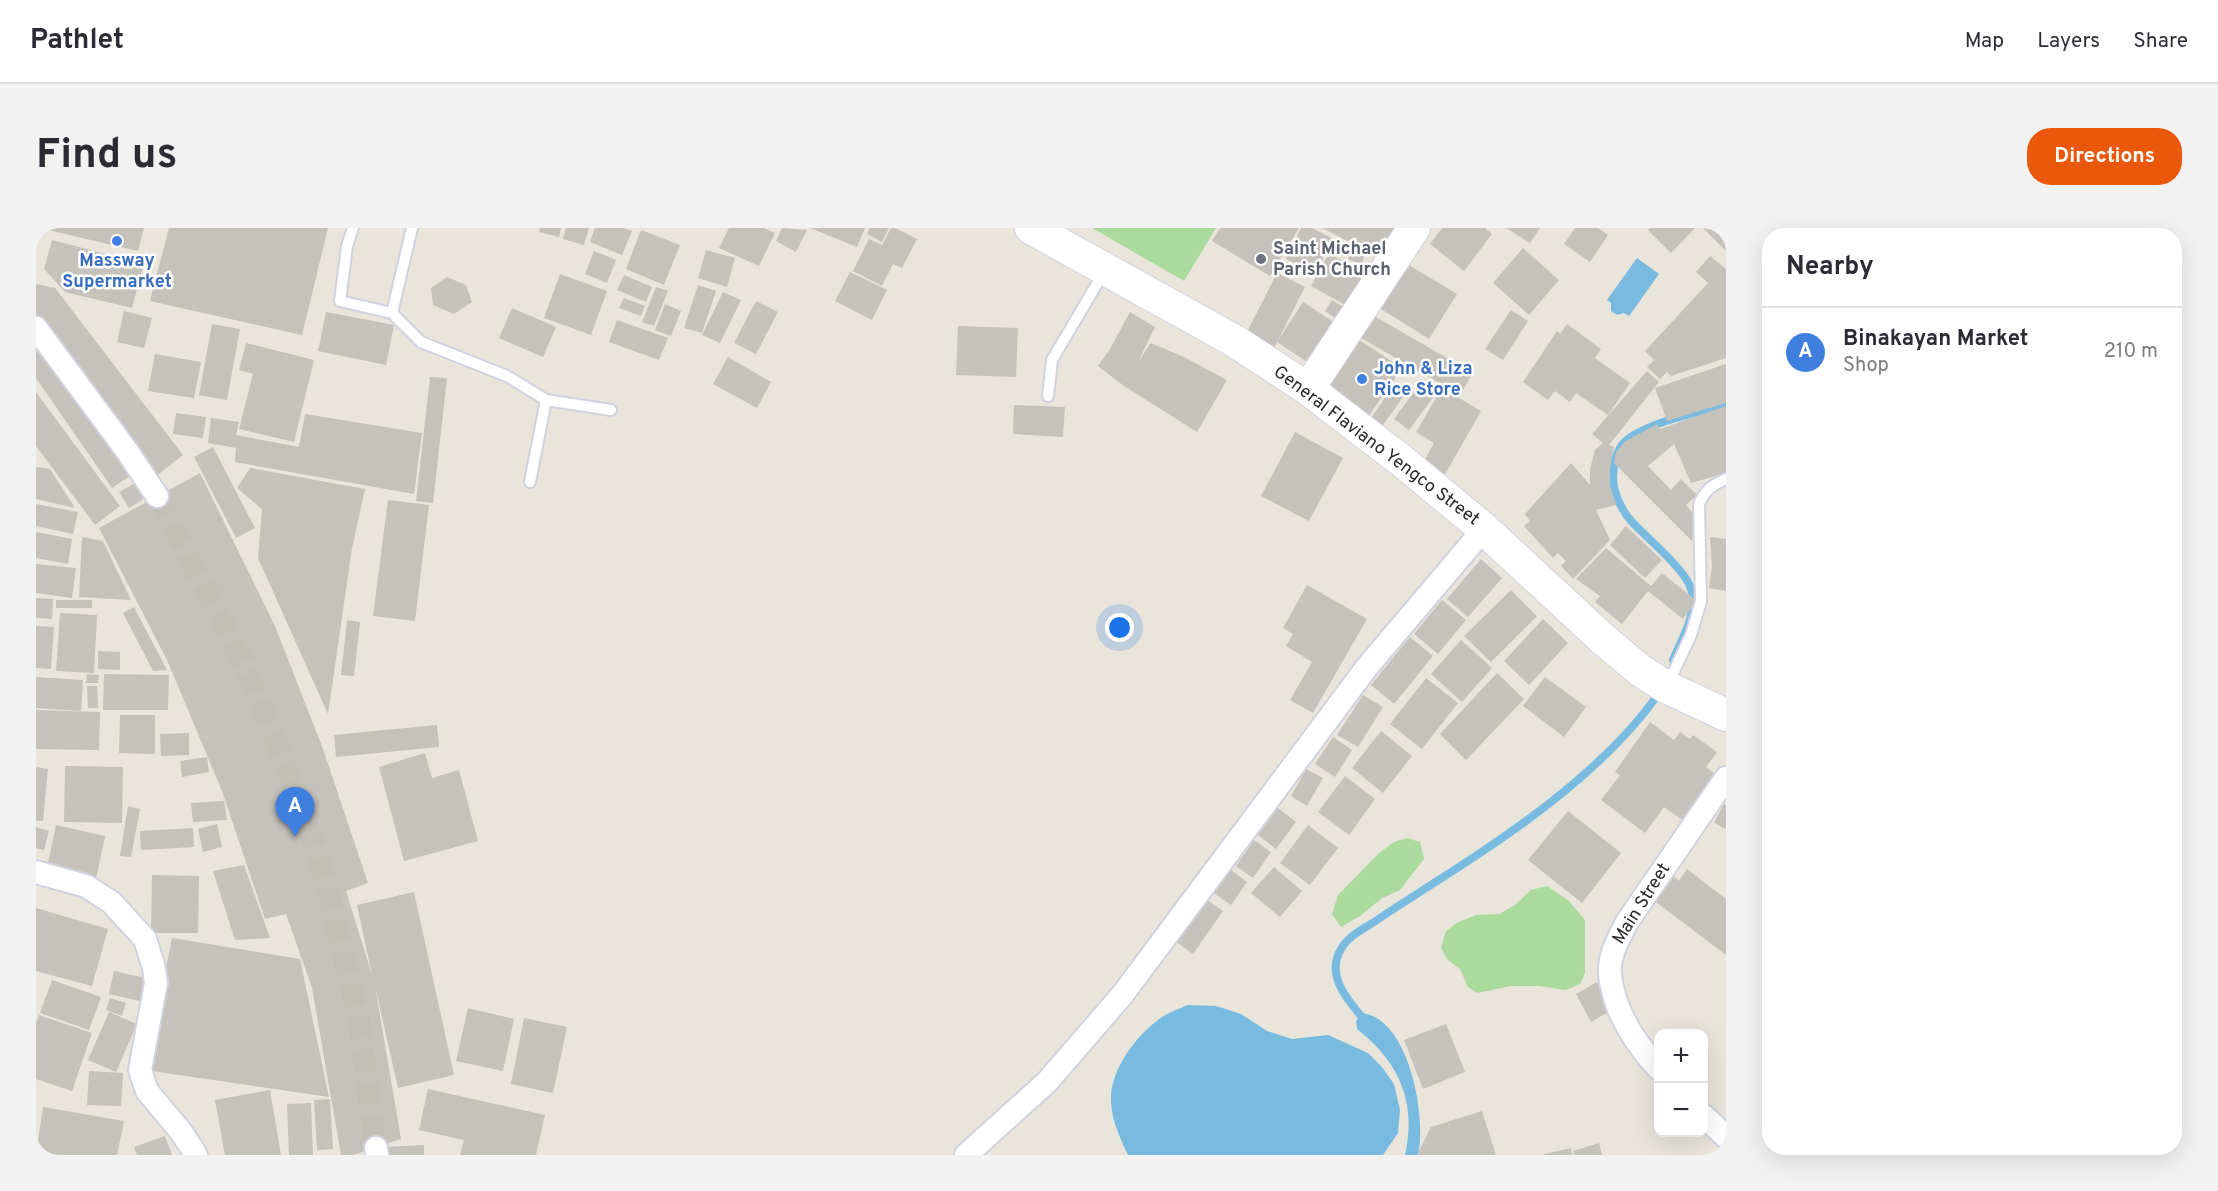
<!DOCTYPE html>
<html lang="en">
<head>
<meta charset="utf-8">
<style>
	body { margin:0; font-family:Overpass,sans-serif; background:#f2f2f3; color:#2b2b33 }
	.controls { position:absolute; right:18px; bottom:18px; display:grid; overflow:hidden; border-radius:12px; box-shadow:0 6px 24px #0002 }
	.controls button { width:54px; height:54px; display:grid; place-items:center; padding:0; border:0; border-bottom:2px solid #e1e1e2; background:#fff; color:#2b2b33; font:30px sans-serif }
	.you { position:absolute; left:1084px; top:400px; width:21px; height:21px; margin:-15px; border:4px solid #fff; border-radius:50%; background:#1a73e8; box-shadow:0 0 0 9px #1a73e833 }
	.badge { display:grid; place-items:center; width:39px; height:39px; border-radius:50%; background:#ea580c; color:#fff; font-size:20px; font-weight:700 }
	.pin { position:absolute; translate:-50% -50px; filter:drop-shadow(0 2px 3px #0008) }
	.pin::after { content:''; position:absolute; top:32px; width:21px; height:18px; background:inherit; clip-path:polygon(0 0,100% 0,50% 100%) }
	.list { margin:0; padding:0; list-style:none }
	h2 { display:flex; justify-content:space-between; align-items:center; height:78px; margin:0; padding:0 24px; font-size:26px }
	h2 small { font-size:20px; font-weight:400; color:#7c7c81 }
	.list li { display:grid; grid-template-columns:39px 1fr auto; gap:18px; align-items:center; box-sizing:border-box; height:90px; padding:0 24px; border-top:2px solid #e1e1e2 }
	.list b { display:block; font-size:22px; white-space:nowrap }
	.list p { margin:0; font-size:20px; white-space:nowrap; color:#7c7c81 }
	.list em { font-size:20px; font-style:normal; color:#7c7c81 }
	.map { position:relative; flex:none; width:1690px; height:927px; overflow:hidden; border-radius:24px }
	header { display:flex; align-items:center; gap:36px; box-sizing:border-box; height:84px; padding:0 30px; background:#fff; border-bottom:2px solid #e1e1e2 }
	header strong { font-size:28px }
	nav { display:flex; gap:33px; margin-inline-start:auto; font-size:21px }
	.intro { display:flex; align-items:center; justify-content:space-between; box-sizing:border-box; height:144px; padding:0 36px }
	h1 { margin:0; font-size:42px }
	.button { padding:15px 27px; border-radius:24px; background:#ea580c; color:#fff; font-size:21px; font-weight:700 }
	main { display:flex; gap:36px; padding:0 36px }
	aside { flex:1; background:#fff; border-radius:24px; box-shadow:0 6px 24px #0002 }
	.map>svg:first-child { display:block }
	.green { fill:#abda9d }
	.water { fill:#79bae1 }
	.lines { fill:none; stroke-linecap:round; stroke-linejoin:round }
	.stream { stroke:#79bae1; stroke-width:8 }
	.building { fill:#c5c1bb }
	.street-tunnel { stroke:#c2bfb7; stroke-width:22; stroke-dasharray:22 11; stroke-linecap:butt }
	.lane-casing { stroke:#d1d2e0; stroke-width:14 }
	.street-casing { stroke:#d1d2e0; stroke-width:26 }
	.secondary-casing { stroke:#d1d2e0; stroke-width:34 }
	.lane { stroke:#fff; stroke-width:10 }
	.street { stroke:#fff; stroke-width:22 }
	.secondary { stroke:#fff; stroke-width:32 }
	.shop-dot { fill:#3f7fe0; stroke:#fff; stroke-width:2 }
	.worship-dot { fill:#6b7280; stroke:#fff; stroke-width:2 }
	.labels { text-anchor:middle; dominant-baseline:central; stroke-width:5; stroke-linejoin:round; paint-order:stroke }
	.worship-label { font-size:18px; font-weight:bold; fill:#5b616d; stroke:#fff; text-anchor:start }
	.shop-label { font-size:18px; font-weight:bold; fill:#366cbe; stroke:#fff }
	.street-label { font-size:18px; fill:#282828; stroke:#fff }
</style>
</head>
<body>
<header>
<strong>Pathlet</strong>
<nav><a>Map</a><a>Layers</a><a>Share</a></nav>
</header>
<div class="intro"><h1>Find us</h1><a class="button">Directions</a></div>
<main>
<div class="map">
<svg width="1690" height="927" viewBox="0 0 1690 927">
	<rect width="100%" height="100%" fill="#e9e5db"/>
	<!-- green -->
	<path class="green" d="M1056 0H1180L1148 53Z
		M1371 610 1384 614 1388 631 1364 662 1346 670 1324 688 1305 699 1296 686 1302 667 1343 625 1358 614Z
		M1511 658 1532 672 1549 692V745L1544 756 1530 762 1503 758H1475L1441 765 1432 759 1424 741 1412 732 1405 720 1410 703 1422 694 1441 687 1463 686 1479 677 1495 662Z"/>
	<!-- water -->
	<path class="water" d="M1601 30 1623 46 1593 88 1588 85 1581 87 1575 83V75L1571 72Z
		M1151 777 1180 778 1205 786 1231 803 1256 811 1292 807 1332 825 1346 839 1358 856 1364 882 1362 905 1347 927H1092C1084 910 1076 893 1075 874 1073 844 1099 809 1122 792 1130 785 1142 782 1151 777Z
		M1326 785C1373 790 1391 889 1382 927H1369C1381 874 1363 834 1321 801L1320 793Z"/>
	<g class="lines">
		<!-- stream -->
		<path class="stream" d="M1637 432C1646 410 1664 383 1654 358 1646 339 1611 310 1596 294 1585 282 1577 264 1577 248 1578 237 1579 228 1585 218 1601 196 1664 184 1690 177
			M1332 796C1315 776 1288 749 1305 721 1312 708 1329 700 1341 692 1375 669 1410 648 1444 625 1506 584 1574 532 1618 472"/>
	</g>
	<!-- building -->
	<path class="building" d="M12 0H108L102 23 12 2Z
		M133 0H292L266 107 114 73Z
		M504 0H525L523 9 503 4Z
		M530 0H553L548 17 527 11Z
		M559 0H587L596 3 586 27 554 14Z
		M693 0H728L739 5 723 38 683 20Z
		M746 0 771 2 760 24 740 13Z
		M774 0H829L821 19Z
		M834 0H853L846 14 831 6Z
		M855 0H859L881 11 866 40 857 36 846 58 817 43 833 11 846 17Z
		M1184 0H1263L1234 48 1176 13Z
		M1265 0H1276L1297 11 1279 46 1250 31Z
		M1286 0H1358L1343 29Z
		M1406 0H1449L1456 6 1428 43 1394 16Z
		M1470 0H1504L1494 15Z
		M1539 0H1562L1572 7 1554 34 1528 16Z
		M1614 0H1659L1635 25 1612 2Z
		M1667 0H1690V23Z
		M605 2 644 17 628 57 590 41Z
		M16 12 108 36 96 80 29 64 8 41Z
		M1487 20 1523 52 1493 87 1457 55Z
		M670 22 699 30 691 59 662 50Z
		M558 23 580 32 571 55 549 46Z
		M1316 23 1328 29 1325 37 1312 31Z
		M1293 25 1331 46 1313 79 1275 58Z
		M1674 28 1690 41V130L1635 148 1631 144 1624 151 1611 139 1618 132 1609 123 1672 55 1660 44Z
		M1373 37 1421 66 1393 111 1345 81Z
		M814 44 851 62 836 92 799 73Z
		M1241 45 1269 59 1238 120 1210 106Z
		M524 46 571 63 555 107 508 90Z
		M588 47 616 59 610 74 581 62Z
		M411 49 430 57 436 74 418 86 397 77 395 60Z
		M0 56 19 60 147 227 119 249 0 95Z
		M662 57 680 63 666 105 648 100Z
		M620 59 632 63 618 98 606 94Z
		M687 64 705 72 684 115 666 107Z
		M588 70 609 78 605 88 583 80Z
		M1296 72 1313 83 1305 94 1289 83Z
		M720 73 742 84 720 126 698 115Z
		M1267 74 1305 99 1279 139 1241 114Z
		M629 76 645 83 635 108 619 102Z
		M476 80 520 99 507 129 463 110Z
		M1475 82 1492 93 1467 132 1449 121Z
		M88 83 116 90 108 120 81 114Z
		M290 84 358 97 350 137 282 123Z
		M1094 84 1119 99 1102 134 1115 115 1148 129 1191 152 1161 204 1088 158 1062 138 1074 121Z
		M1338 88 1437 145 1424 167 1325 110Z
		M581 92 632 110 623 132 573 114Z
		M176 96 204 101 191 172 163 167Z
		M1531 96 1565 121 1559 130 1594 155 1572 187 1540 165 1534 174 1519 163 1512 172 1487 154 1521 103 1524 106Z
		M922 98 982 100 980 149 920 147Z
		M1322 111 1366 140 1330 192 1287 162Z
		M210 115 278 132 258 214 203 201 217 146 203 142Z
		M9 117 98 245 76 260 0 150V123Z
		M119 126 165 134 158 170 112 163Z
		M692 129 735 154 721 180 677 156Z
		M1690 136V175L1631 193 1619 160Z
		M1611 143 1623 154 1573 217 1578 219 1574 240V257L1580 277 1560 282 1574 312 1537 351 1525 338 1530 333 1522 325 1517 330 1488 298 1494 293 1489 286 1535 235 1554 257V241L1559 222 1567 215 1556 206Z
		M394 149 411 150 397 275 380 273Z
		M1386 153 1401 164 1373 202 1358 191Z
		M1406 160 1445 183 1407 250 1386 237 1398 215 1380 204Z
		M1355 161 1367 169 1343 203 1331 196Z
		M0 164 84 278 59 297 0 218Z
		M978 177 1029 179 1027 209 977 206Z
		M1690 178V245L1655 255 1638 216 1612 238 1635 262 1645 251 1661 267 1650 277 1659 288 1656 313 1578 235 1580 225 1588 214 1621 196 1624 201Z
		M140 185 170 189 167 210 137 206Z
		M269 186 386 205 378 266 199 234 200 220 172 215 175 190 203 194 200 207 263 219Z
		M1259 204 1307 230 1273 293 1225 268Z
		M177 219 219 300 200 310 158 229Z
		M0 239 14 241 39 280 0 271Z
		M214 240 329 261 316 320 292 486 222 330 226 281 201 260Z
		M164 245 239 398 287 521 332 655 310 663 336 747 321 677 378 664 418 847 362 860 339 758 365 911 317 927H305L276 760 250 686 229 691 186 563 131 432 63 300Z
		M108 250 117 265 93 280 83 264Z
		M352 272 393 277 379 393 337 388Z
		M0 276 42 284 37 306 0 298Z
		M1590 298 1626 332 1609 350 1574 317Z
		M0 304 36 311 32 336 0 330Z
		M46 309 67 313 95 372 43 369Z
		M1674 309 1690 311V363L1673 360 1676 338Z
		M1570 320 1615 358 1626 345 1661 373 1647 391 1612 363 1586 396 1559 374 1564 368 1540 351Z
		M1445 331 1466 350 1432 389 1411 371Z
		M0 336 40 340 36 370 0 365Z
		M1271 357 1331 391 1277 485 1254 472 1276 434 1250 418 1257 406 1247 400Z
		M1475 362 1501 388 1455 434 1428 408Z
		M0 370 17 371 16 391 0 390Z
		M20 372H56V380H20Z
		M1406 372 1430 392 1402 426 1378 406Z
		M98 379 131 442 117 443 87 385Z
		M24 385 61 387 58 445 20 443Z
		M1507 391 1532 415 1493 457 1468 433Z
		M311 392 324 394 318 448 305 447Z
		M0 398 18 399 15 441 0 440Z
		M1374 409 1397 428 1358 476 1335 457Z
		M1425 412 1456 440 1426 474 1395 446Z
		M62 423 84 424V442L62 441Z
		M1461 445 1488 471 1430 532 1404 506Z
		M51 446 63 447 62 455H50Z
		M68 446 133 447 132 482H67Z
		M0 449 47 452 45 483 0 480Z
		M1509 449 1550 479 1528 509 1487 478Z
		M1390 450 1422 475 1386 521 1354 496Z
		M51 458H61L62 480H52Z
		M1327 467 1347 479 1322 519 1301 507Z
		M0 482 64 484 63 522 0 521Z
		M84 487H119V526L83 525Z
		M1614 494 1638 512 1644 504 1654 511 1657 507 1681 524 1670 539 1682 548 1649 594 1628 579 1609 605 1565 572 1584 547 1579 544Z
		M401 497 403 519 300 529 298 507Z
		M1345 503 1376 528 1347 565 1316 540Z
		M153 505V527L125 528 124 506Z
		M1297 509 1316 522 1299 549 1279 536Z
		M389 525 396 550 423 542 442 613 368 633 343 539Z
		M171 529 173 544 146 549 144 533Z
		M29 538 87 539 86 595 28 594Z
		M0 539 12 541 7 593H0Z
		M1270 541 1287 550 1271 578 1255 568Z
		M1309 548 1339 571 1313 607 1282 584Z
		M188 573 191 592 157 594 155 575Z
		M1688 576 1690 577V601L1678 595Z
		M92 578 104 581 95 629 84 628Z
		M1242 580 1260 594 1240 621 1222 607Z
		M1532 583 1585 625 1546 675 1492 632Z
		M181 596 186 619 167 624 162 601Z
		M20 597 69 608 60 651 11 640Z
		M1272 597 1302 620 1274 657 1244 635Z
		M0 599 13 603 8 622 0 620Z
		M157 600 158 619 105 622 104 603Z
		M1218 612 1235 624 1217 650 1200 638Z
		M208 637 234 710 199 712 177 643Z
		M1238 639 1266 663 1244 689 1215 665Z
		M1194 641 1211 654 1195 677 1178 665Z
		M1651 641 1690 671V727L1616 671 1635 646 1643 653Z
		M116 647 163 648 162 705H115Z
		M1170 671 1187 683 1157 726 1140 714Z
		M0 680 72 701 56 758 0 743Z
		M136 710 264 731 293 869 109 842Z
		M78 743 114 751 108 774 73 766Z
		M16 752 65 769 53 802 4 785Z
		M1561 754 1576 782 1555 794 1540 766Z
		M74 770 90 775 86 788 70 782Z
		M432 780 478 791 467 843 420 833Z
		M73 784 101 796 80 844 52 832Z
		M3 787 56 805 36 863 0 851V795Z
		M488 790 531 799 517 865 475 856Z
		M1410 796 1429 844 1387 861 1368 812Z
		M53 843 87 845 85 878 51 877Z
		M392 861 509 887 500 927H424L428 912 383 902Z
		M234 862 245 927H189L179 872Z
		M294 871 297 921 281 922 278 872Z
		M275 875 277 927H253L251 876Z
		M7 879 88 893 81 927H0Z
		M1446 883 1460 927H1381L1395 899Z
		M129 908 136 927H101L98 919Z
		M1563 915 1566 927H1538L1537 923Z
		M388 917V927H347V919Z
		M1535 920 1536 927H1508V926Z"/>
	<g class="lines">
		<!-- street-tunnel -->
		<path class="street-tunnel" d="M121 268 207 434 264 574 289 649 323 793 340 920"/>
		<defs>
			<path id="lane" d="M317 0 311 18 304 73 356 85 376 0
				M356 85 385 114 471 148 510 172 494 254
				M1012 168 1016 132 1068 44
				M510 172 575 182
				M1631 458 1655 407 1665 373 1663 276C1669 262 1676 257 1690 251"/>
			<path id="street" d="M0 100 91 223 121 268
				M0 644 50 658 75 674 109 711 118 740 120 755 104 842 111 863 146 905 160 927
				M1622 840C1599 815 1578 782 1574 747 1572 728 1583 710 1591 694L1690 550
				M1668 888 1690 909
				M340 920 341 927
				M930 927 1011 854 1087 766 1331 439 1448 301"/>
			<path id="secondary" d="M995 0 1197 112 1272 161 1366 233 1448 301 1568 412 1605 443 1630 459 1690 487
				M1272 161 1378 0"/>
		</defs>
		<!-- lane casing -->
		<use href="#lane" class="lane-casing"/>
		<!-- street casing -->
		<use href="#street" class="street-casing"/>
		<!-- secondary casing -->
		<use href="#secondary" class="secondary-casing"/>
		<!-- lane -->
		<use href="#lane" class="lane"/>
		<!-- street -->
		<use href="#street" class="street"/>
		<!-- secondary -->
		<use href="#secondary" class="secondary"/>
	</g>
	<!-- markers -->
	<g class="shop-dot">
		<circle cx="81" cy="13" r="6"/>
		<circle cx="1326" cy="151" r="6"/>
	</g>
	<circle class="worship-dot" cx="1225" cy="31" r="6"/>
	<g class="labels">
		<!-- worship labels -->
		<g class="worship-label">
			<text x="1237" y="21">Saint Michael<tspan x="1237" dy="21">Parish Church</tspan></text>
		</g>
		<!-- shop labels -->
		<g class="shop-label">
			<text x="81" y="33">Massway<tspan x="81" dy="21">Supermarket</tspan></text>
			<text x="1338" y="141" text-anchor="start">John &amp; Liza<tspan x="1338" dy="21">Rice Store</tspan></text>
		</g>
		<!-- street labels -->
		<g class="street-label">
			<text transform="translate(1340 218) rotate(37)">General Flaviano Yengco Street</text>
			<text transform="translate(1606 676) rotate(-58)">Main Street</text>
		</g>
	</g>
</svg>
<div class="controls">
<button>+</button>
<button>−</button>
</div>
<div class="you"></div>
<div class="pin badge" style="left:259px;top:609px;background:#3f7fe0">A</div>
</div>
<aside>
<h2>Nearby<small></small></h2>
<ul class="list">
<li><span class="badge" style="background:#3f7fe0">A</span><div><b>Binakayan Market</b><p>Shop</p></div><em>210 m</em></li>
</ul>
</aside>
</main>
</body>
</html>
